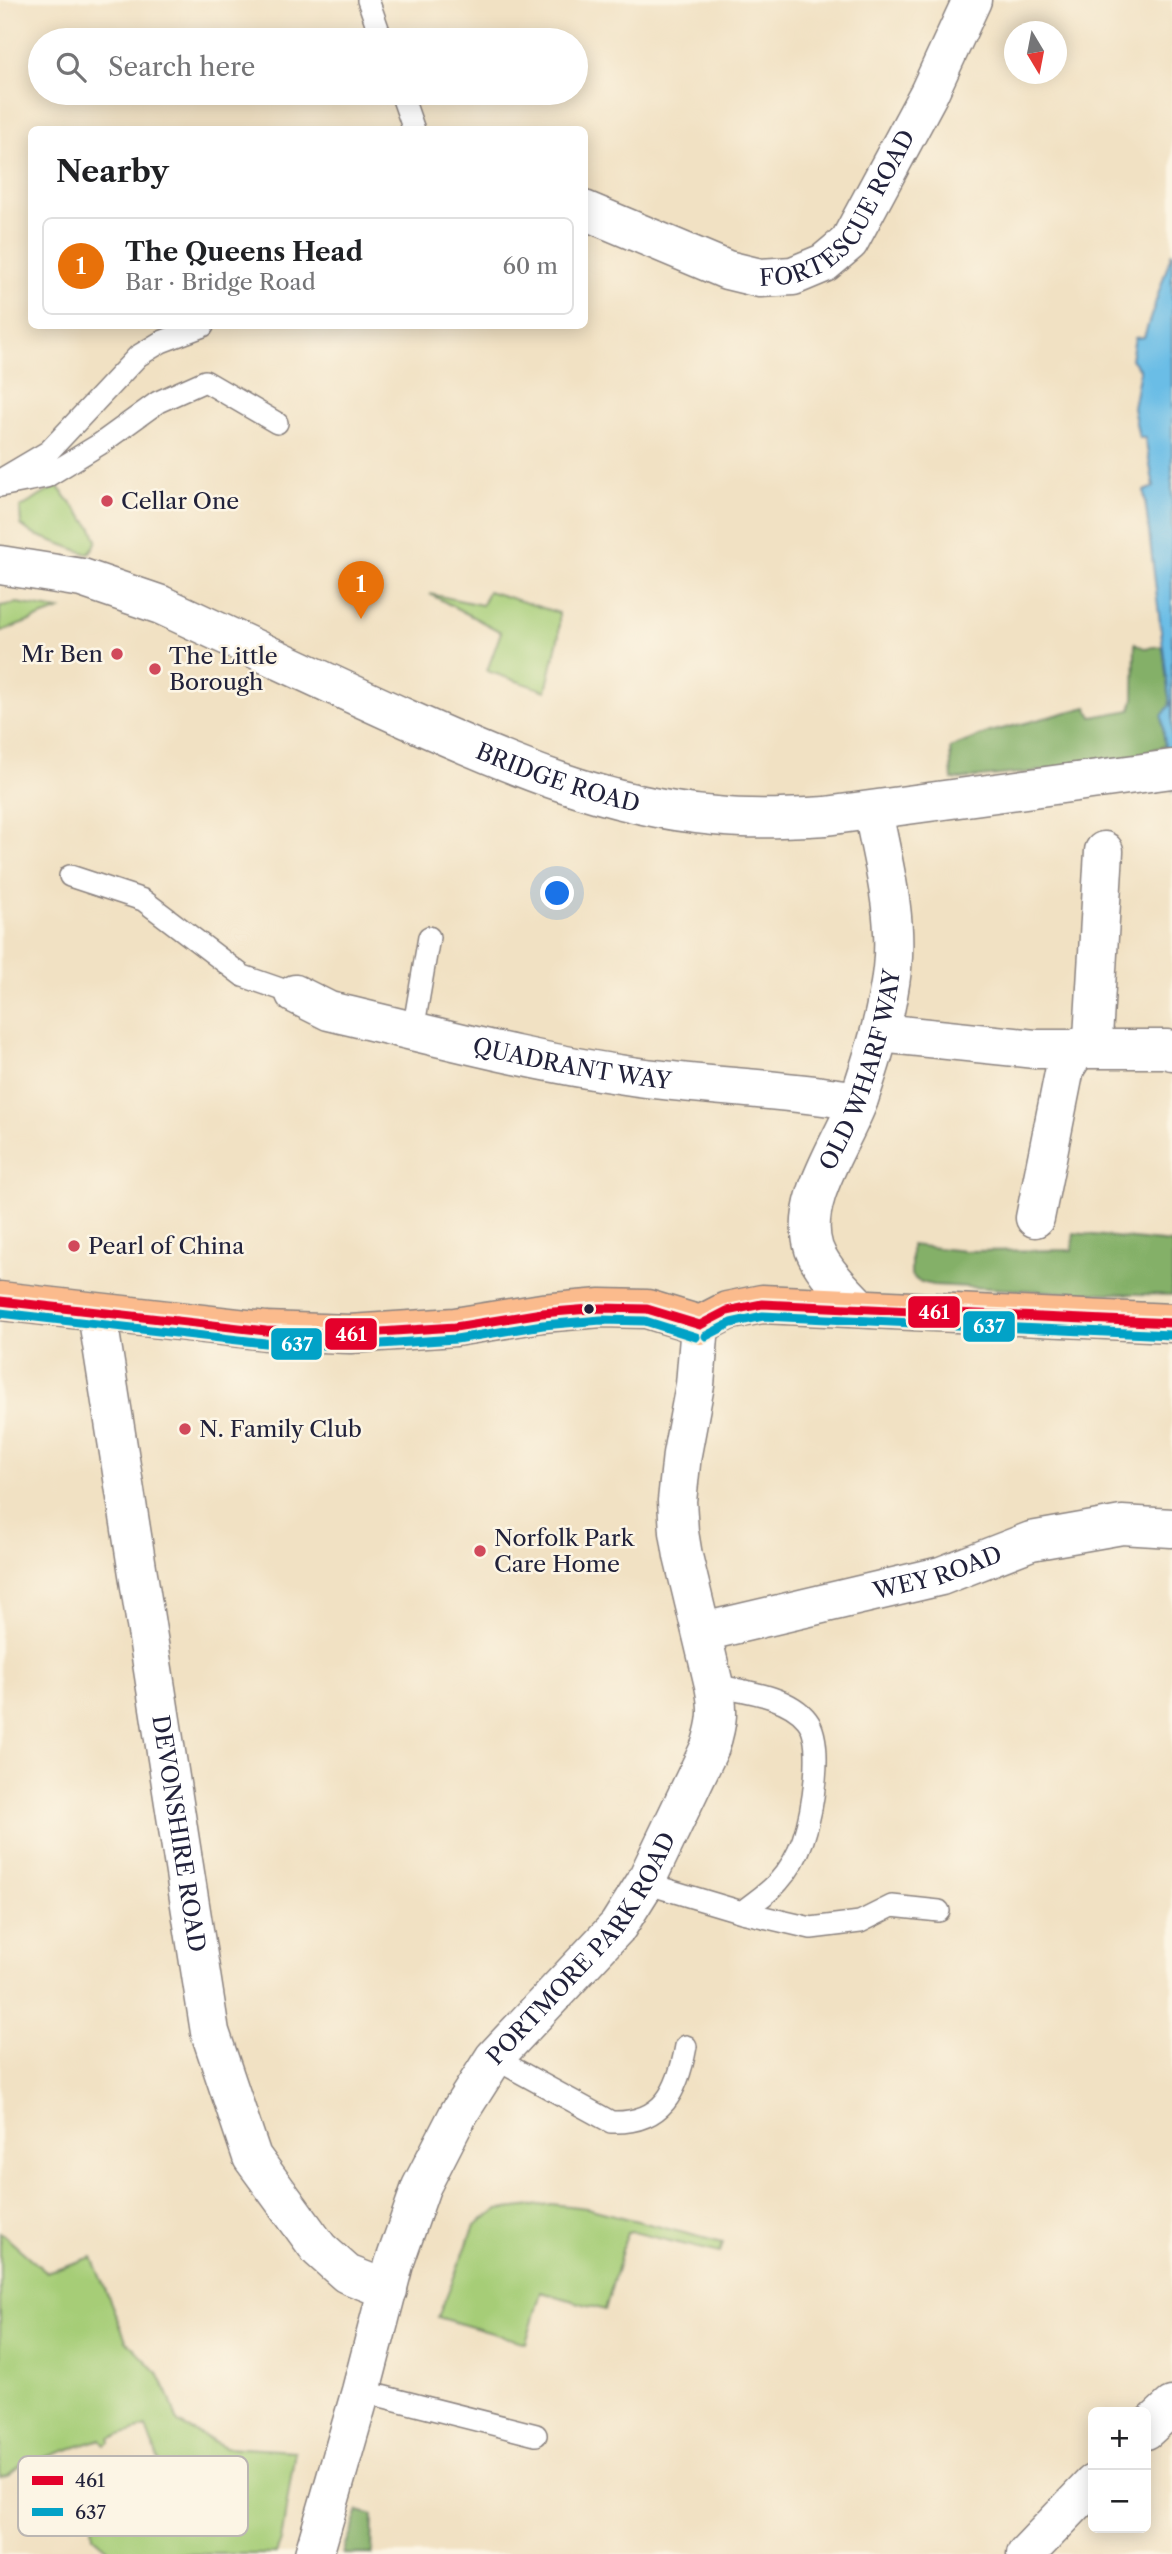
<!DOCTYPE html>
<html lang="en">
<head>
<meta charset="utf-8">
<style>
	body { margin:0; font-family:"Libre Caslon Text",serif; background:#f2f2f2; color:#202124 }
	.controls { position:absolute; right:21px; bottom:21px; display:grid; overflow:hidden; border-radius:10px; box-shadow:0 4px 18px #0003 }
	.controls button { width:63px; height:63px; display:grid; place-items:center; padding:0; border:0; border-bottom:2px solid #e0e0e0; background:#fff; color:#202124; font:35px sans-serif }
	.compass { position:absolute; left:1004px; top:21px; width:63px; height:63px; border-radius:50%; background:#fff; box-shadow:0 4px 18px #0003; rotate:170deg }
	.you { position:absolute; left:558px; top:894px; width:24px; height:24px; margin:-18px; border:5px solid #fff; border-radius:50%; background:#1a73e8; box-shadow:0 0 0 10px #1a73e833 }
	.badge { display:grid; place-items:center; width:46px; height:46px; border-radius:50%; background:#d1495b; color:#fff; font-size:23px; font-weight:700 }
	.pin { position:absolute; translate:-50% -58px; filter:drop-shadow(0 2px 4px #0008) }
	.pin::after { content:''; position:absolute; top:37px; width:24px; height:21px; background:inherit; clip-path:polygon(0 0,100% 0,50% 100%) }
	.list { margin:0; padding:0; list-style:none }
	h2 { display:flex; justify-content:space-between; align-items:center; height:91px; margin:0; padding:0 28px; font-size:30px }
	h2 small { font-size:23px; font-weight:400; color:#757577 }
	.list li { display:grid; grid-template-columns:46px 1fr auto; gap:21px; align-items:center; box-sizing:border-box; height:98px; margin:0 14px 14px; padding:0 14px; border:2px solid #e0e0e0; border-radius:10px }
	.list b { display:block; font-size:26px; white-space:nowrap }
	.list p { margin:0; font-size:23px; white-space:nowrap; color:#757577 }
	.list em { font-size:23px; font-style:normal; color:#757577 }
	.icon { flex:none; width:38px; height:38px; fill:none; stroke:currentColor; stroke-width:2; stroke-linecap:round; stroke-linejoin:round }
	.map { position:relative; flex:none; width:1172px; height:2554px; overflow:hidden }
	.search { position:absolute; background:#fff; box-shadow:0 4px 18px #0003; left:28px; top:28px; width:560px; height:77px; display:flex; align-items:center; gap:18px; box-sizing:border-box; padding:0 24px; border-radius:38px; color:#757577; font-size:26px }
	.panel { position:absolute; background:#fff; box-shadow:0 4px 18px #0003; left:28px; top:126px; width:560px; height:203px; border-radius:10px }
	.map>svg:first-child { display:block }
	.green { fill:#a6cd77; stroke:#647859; stroke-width:2 }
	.forest { fill:#84b068; stroke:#536952; stroke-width:2 }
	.water { fill:#6bbde6; stroke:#467090; stroke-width:2 }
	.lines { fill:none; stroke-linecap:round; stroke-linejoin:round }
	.service-casing { stroke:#8a827f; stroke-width:24 }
	.minor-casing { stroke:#8a827f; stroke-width:41 }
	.tertiary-casing { stroke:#8a827f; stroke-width:41 }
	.primary-casing { stroke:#8a827f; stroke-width:41 }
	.service { stroke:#fff; stroke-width:21 }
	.minor { stroke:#fff; stroke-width:38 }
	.tertiary { stroke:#fff; stroke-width:38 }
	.primary { stroke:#fbbb8d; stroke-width:38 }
	.bus-1-casing { stroke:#fcf5e5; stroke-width:14 }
	.bus-2-casing { stroke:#fcf5e5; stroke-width:14 }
	.bus-1 { stroke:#e4002b; stroke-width:9 }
	.bus-2 { stroke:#02a2c7; stroke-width:9 }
	.poi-dot { fill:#d1495b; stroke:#fcf5e5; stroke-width:2.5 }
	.bus-dot { fill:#22223b; stroke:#fcf5e5; stroke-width:2.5 }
	.labels { text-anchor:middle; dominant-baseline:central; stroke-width:5; stroke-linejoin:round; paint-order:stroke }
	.street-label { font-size:23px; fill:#22223b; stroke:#fcf5e5 }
	.poi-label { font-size:23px; fill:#22223b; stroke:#fcf5e5; text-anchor:start }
	.key { fill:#fcf5e5; stroke:#bbb6b2; stroke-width:2 }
	.key-label { font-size:19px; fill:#22223b }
	.line-badge { stroke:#fcf5e5; stroke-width:2.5 }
	.badge-label { font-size:19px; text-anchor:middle; font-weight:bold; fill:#fff }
</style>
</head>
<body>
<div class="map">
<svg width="1172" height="2554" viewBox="0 0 1172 2554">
	<rect width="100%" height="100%" fill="#fcf5e5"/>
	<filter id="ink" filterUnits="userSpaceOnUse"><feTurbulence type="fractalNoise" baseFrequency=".0143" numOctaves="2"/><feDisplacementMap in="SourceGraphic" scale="14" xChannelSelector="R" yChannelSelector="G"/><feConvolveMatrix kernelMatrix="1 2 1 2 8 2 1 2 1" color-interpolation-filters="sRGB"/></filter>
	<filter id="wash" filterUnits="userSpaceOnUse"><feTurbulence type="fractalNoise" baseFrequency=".00686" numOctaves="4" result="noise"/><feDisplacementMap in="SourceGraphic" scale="28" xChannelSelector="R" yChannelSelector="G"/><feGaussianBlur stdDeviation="1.57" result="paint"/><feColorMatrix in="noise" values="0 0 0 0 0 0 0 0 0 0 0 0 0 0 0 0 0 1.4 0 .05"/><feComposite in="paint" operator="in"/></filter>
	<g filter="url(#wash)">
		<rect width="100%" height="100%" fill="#f1e1c3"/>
		<!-- green -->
		<path class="green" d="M57 486 92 528 97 540 94 547 88 554 33 534 21 525 20 508Z
			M488 591 559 613V635L546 691 487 671 501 632 430 594 482 605Z
			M17 603 60 610 0 632V606Z
			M551 2204 587 2208 723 2243 720 2253 633 2232 627 2233 605 2310 541 2292 526 2343 438 2317 475 2225 497 2210Z
			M0 2232 46 2272 92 2257 126 2340 158 2373 169 2396 178 2423 225 2447 295 2451 281 2541 276 2554H113L93 2537 92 2521 97 2515 171 2491 175 2505 218 2491 210 2466 197 2464 163 2472 146 2427 110 2438V2442L105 2445 101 2439 36 2460 35 2464 28 2468 24 2462 9 2474 0 2477Z"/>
		<!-- forest -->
		<path class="forest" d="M1135 643 1144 648 1163 646 1170 706 1162 717 1165 746 1148 751V760L952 780 950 748 990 732 1087 707 1092 717 1131 710 1134 698Z
			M1074 1233 1172 1243V1295L1062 1292 932 1285 918 1281 911 1275V1245L965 1251 1072 1250Z
			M359 2511 373 2515 372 2554H343Z"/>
		<!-- water -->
		<path class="water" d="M1172 252V794L1169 751 1165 746 1162 716 1170 705 1144 491 1154 487 1145 438H1139L1133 408 1140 370 1131 359 1135 338 1144 337Z"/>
	</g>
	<g filter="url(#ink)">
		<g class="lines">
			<defs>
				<path id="service" d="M368 0 382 40
					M401 93 414 130
					M0 480 49 451 138 356 161 342 203 326
					M0 486 46 477 100 444 158 402 205 381 277 423
					M70 876 143 900 243 976 295 994
					M413 1031 429 937
					M714 1685C742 1691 788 1695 807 1720 825 1743 812 1813 803 1840 798 1854 789 1870 779 1881 769 1893 754 1902 742 1912
					M645 1883 742 1912 811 1928 860 1922 892 1906 939 1911
					M494 2058 611 2122C663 2124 678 2091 686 2046
					M361 2391 536 2435"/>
				<g id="minor">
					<path id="s1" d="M584 210 727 270 760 278 793 276 824 263 849 242 929 93 972 0"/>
					<path id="s2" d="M295 994 329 1011C428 1034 526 1061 625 1075 702 1087 781 1088 858 1101"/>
					<path d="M880 1033 1035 1049H1167L1172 1051"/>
					<path d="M1035 1218 1065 1068 1077 1049 1093 1038 1104 851"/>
					<path id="s3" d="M97 1313 210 2032 252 2157 319 2249 347 2274 388 2290"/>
					<path id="s4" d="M703 1632 941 1576 1031 1541 1122 1525 1172 1528"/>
					<path d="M1146 2430 1172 2406"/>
					<path id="s5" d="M314 2554 361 2391 394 2264 421 2187 459 2113 494 2058 618 1926 645 1883 710 1747C718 1722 719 1710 714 1685L683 1556 679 1532 677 1501 682 1454 695 1385 700 1325"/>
					<path d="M1026 2554 1093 2484"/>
				</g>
				<g id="tertiary">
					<path id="s6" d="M0 565 82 578 161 605C243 643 325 682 407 719 505 763 606 807 715 816 752 820 789 818 826 816L1172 769"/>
					<path id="s7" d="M860 1308C845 1293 822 1270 814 1249 798 1201 843 1143 859 1099 873 1057 887 1014 892 969 898 916 883 863 873 811"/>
				</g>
				<path id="primary" d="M0 1301 266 1331 350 1334 455 1327 542 1313 601 1308 647 1309 700 1325 727 1311 762 1304 1172 1323"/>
			</defs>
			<!-- service casing -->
			<use href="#service" class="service-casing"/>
			<!-- minor casing -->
			<use href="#minor" class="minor-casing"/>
			<!-- tertiary casing -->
			<use href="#tertiary" class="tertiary-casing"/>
			<!-- primary casing -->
			<use href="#primary" class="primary-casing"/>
			<!-- service -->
			<use href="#service" class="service"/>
			<!-- minor -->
			<use href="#minor" class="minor"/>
			<!-- tertiary -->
			<use href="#tertiary" class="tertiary"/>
			<!-- primary -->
			<use href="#primary" class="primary"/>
			<defs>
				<path id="bus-1" d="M0 1301 266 1331 350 1334 455 1327 542 1313 601 1308 647 1309 700 1325
					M700 1325 727 1311 762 1304 1172 1323"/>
				<path id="bus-2" d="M0 1313 265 1343 350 1346 456 1339 543 1325 601 1320 645 1321 696 1337
					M706 1336 731 1323 763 1316 1171 1335"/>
			</defs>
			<!-- bus-1 casing -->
			<use href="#bus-1" class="bus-1-casing"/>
			<!-- bus-2 casing -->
			<use href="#bus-2" class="bus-2-casing"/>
			<!-- bus-1 -->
			<use href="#bus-1" class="bus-1"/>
			<!-- bus-2 -->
			<use href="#bus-2" class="bus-2"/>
		</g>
	</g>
	<!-- markers -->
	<g class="poi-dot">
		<circle cx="107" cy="501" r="7"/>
		<circle cx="117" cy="654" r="7"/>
		<circle cx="155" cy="669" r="7"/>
		<circle cx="74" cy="1246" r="7"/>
		<circle cx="185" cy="1429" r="7"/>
		<circle cx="480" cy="1551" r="7"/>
	</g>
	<circle class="bus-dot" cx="589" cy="1309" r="6"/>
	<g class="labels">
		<!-- street labels -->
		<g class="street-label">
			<text stroke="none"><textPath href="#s1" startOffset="301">FORTESCUE ROAD</textPath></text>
			<text stroke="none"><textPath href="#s6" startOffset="600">BRIDGE ROAD</textPath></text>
			<text stroke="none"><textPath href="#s2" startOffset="287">QUADRANT WAY</textPath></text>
			<text stroke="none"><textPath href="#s7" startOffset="264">OLD WHARF WAY</textPath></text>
			<text stroke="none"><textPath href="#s4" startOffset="242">WEY ROAD</textPath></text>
			<text stroke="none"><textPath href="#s3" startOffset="527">DEVONSHIRE ROAD</textPath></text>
			<text stroke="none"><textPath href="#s5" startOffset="672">PORTMORE PARK ROAD</textPath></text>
		</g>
		<!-- poi labels -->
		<g class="poi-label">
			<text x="121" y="501">Cellar One</text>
			<text x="103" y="654" text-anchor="end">Mr Ben</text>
			<text x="169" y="656">The Little<tspan x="169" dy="26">Borough</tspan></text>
			<text x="88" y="1246">Pearl of China</text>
			<text x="199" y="1429">N. Family Club</text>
			<text x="494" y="1538">Norfolk Park<tspan x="494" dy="26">Care Home</tspan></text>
		</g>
	</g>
	<!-- legend -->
	<rect x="18" y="2456" width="230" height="80" rx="10" class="key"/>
	<rect x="32" y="2476" width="31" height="9" fill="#e4002b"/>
	<rect x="32" y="2508" width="31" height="8" fill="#02a2c7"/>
	<g class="key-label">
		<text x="75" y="2487">461</text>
		<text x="75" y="2519">637</text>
	</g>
	<g class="line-badge">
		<rect x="907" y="1295" width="54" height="34" rx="7" fill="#e4002b"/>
		<rect x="962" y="1310" width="54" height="33" rx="7" fill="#02a2c7"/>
		<rect x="324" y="1317" width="54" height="34" rx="7" fill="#e4002b"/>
		<rect x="270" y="1327" width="53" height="34" rx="7" fill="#02a2c7"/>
	</g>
	<g class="badge-label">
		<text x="934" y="1319">461</text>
		<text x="989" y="1333">637</text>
		<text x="351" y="1341">461</text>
		<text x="297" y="1351">637</text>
	</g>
</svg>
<div class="controls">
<button>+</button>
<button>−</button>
</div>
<svg class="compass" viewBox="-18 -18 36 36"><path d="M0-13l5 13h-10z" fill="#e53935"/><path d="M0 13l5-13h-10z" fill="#757577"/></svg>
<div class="you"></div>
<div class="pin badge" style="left:361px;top:619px;background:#e8710a">1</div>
<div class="search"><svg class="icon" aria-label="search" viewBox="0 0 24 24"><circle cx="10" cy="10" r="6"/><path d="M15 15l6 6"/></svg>Search here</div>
<section class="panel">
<h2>Nearby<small></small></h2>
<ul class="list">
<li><span class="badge" style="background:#e8710a">1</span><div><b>The Queens Head</b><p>Bar · Bridge Road</p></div><em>60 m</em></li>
</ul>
</section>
</div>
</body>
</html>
